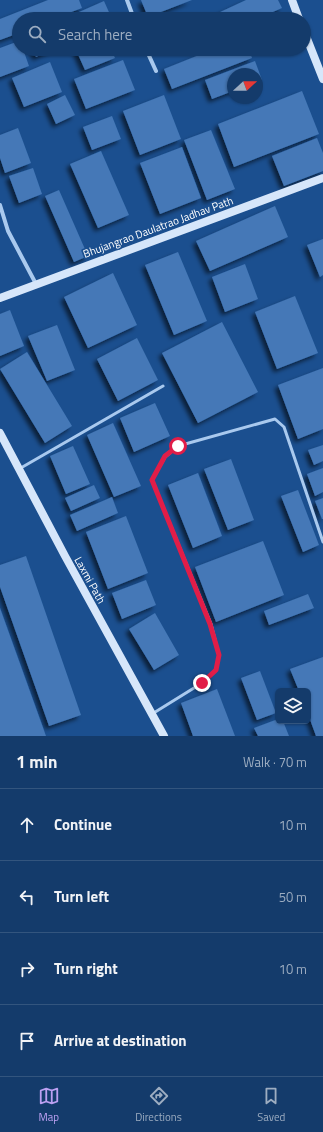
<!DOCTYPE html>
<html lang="en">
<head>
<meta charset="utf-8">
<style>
	body { margin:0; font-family:"Titillium Web",sans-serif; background:#1d4271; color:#f1f3f6 }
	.controls { position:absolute; right:12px; bottom:12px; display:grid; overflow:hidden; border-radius:6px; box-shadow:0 1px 3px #0004 }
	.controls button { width:36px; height:36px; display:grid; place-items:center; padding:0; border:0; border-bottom:1px solid #33557e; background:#143b6b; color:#f1f3f6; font:20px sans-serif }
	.compass { position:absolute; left:227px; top:68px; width:36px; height:36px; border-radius:50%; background:#143b6b; box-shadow:0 1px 3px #0004; rotate:69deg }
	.stop { position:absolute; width:12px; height:12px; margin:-9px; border:3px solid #e11d48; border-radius:50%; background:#fff }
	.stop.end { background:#e11d48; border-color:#fff; box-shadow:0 1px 4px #0008 }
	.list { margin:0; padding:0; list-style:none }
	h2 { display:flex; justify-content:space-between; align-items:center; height:52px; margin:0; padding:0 16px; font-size:17px }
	h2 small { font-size:13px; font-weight:400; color:#9dadc1 }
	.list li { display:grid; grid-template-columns:26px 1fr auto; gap:12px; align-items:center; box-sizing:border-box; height:72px; padding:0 16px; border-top:1px solid #33557e }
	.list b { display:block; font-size:15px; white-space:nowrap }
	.list em { font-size:13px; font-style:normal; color:#9dadc1 }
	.icon { flex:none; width:22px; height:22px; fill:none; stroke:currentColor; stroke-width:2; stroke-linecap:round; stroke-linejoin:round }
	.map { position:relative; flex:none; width:323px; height:736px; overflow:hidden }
	.search { position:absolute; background:#143b6b; box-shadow:0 1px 3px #0004; left:12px; right:12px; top:12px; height:44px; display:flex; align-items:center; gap:10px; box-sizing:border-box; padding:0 14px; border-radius:22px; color:#9dadc1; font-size:15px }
	.sheet { height:340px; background:#143b6b }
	nav { display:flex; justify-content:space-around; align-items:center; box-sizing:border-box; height:56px; border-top:1px solid #33557e; background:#143b6b; font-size:11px; color:#9dadc1 }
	nav a { display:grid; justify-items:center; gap:2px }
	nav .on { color:#bca0f2 }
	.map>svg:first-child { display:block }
	.building { fill:#4478b7; filter:url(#shadow) }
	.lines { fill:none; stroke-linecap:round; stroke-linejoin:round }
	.lane { stroke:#a9c9ee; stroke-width:3 }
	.street { stroke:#a9c9ee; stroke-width:4 }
	.secondary { stroke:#d6e6fa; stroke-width:8 }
	.route { stroke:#e11d48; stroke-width:5 }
	.labels { text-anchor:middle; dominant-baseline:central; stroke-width:3.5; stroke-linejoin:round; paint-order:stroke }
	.street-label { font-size:11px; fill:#fff; stroke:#1b4f8f }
</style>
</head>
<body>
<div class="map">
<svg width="323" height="736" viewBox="0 0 323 736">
	<defs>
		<filter id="shadow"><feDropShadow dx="-3.5" dy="3.5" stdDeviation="2" flood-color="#0009"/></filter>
	</defs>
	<rect width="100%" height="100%" fill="#1b4f8f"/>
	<!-- building -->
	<path class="building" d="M48 0H79L82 8 53 19H19V33L0 40V19Z
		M141 0H192L148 17Z
		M246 0H278L282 8 257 19H221L218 13Z
		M104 1 112 19H71L70 16Z
		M19 41V49H23L29 66 0 77V48Z
		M33 49H54L36 57Z
		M78 49H111L115 58 85 70 76 50Z
		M214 49H249L252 58 172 89 164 69Z
		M123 60 135 90 86 109 74 79Z
		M255 61 262 80 257 82V74H233V91L212 99 205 80Z
		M50 62 62 92 24 107 12 78Z
		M302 91 319 134 234 167 218 124Z
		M65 95 75 115 56 124 47 104Z
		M164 95 181 139 140 155 123 111Z
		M112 116 121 139 92 150 83 127Z
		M18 128 31 163 5 173 0 158V135Z
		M211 130 235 189 207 200 184 140Z
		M317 138 323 153V171L284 186 272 156Z
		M182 147 201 198 160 214 140 163Z
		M101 151 129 215 98 228 70 164Z
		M33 168 42 194 19 203 9 176Z
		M59 190 88 256 74 262 45 196Z
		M275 206 288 237 210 271 196 241Z
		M323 239V275L320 277 307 245Z
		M178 252 207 321 174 335 145 265Z
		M245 264 258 299 225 312 212 277Z
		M113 273 137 325 88 348 64 297Z
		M295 296 318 353 277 369 255 312Z
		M10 310 24 346 0 356V314Z
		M222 322 258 392 198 423 162 353Z
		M57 325 75 370 47 381 28 336Z
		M137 338 158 380 118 401 97 359Z
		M27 352 72 426 45 443 0 369Z
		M323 368V429L298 439 278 385Z
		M155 403 170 436 134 452 120 418Z
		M113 423 141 486 114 497 87 435Z
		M323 445V461L314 465 308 450Z
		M73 446 90 484 66 494 50 456Z
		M231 459 254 520 228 530 204 469Z
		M323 468V492L315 496 307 474Z
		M198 473 222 536 193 548 168 485Z
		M94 485 100 498 71 511 65 498Z
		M298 490 319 545 303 552 281 496Z
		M112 497 118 513 77 531 70 515Z
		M323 498V519H322L315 501Z
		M126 516 148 573 108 589 86 532Z
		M263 541 284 595 216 622 195 567Z
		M26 556 81 715 49 726 0 587V565Z
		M146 580 156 605 122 619 112 593Z
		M308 594 314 608 269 625 264 611Z
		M0 608 46 736H0Z
		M155 613 179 655 154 670 129 629Z
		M323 657V736H316L308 714V691H299L290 669Z
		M260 671 276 713 257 720 241 678Z
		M217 689 235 736H193L181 703Z
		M278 719V721H283L289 736H258L254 728Z"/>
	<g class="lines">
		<!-- lane -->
		<path class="lane" d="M19 469 163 386
			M152 714 202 683 216 670 219 655 211 624 152 480 165 457 178 446 275 419 284 427 323 542"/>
		<!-- street -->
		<path class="street" d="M127 0 134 19
			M146 49 156 71
			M0 205 8 231 36 284"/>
		<!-- secondary -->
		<path class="secondary" d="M292 0 299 19
			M304 31 323 79
			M0 298 323 178
			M0 433 65 556 164 736"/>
	</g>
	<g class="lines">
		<!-- route -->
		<path class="route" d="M178 446 165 456 152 480 210 624 219 655 216 670 202 683"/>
	</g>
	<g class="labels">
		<!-- street labels -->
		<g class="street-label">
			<text transform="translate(158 227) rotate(-20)">Bhujangrao Daulatrao Jadhav Path</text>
			<text transform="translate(90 580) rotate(61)">Laxmi Path</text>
		</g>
	</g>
</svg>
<div class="controls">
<button><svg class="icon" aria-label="layers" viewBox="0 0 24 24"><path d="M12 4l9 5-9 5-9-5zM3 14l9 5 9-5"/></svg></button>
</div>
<svg class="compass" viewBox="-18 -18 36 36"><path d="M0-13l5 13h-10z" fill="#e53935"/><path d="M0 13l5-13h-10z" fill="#9dadc1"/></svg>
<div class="stop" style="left:178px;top:446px"></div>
<div class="stop end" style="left:202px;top:683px"></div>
<div class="search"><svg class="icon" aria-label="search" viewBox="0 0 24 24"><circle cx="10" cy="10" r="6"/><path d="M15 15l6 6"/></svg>Search here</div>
</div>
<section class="sheet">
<h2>1 min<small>Walk · 70 m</small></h2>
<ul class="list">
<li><svg class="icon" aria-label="ahead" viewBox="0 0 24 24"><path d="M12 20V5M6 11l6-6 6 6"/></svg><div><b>Continue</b></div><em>10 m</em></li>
<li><svg class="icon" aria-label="left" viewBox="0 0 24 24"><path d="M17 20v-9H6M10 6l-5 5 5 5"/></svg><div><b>Turn left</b></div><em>50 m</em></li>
<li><svg class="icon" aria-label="right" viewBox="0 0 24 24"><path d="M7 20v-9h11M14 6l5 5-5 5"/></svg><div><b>Turn right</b></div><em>10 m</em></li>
<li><svg class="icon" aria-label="arrive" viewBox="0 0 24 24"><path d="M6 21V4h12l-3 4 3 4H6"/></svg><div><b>Arrive at destination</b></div></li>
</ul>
</section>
<nav>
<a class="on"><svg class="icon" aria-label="map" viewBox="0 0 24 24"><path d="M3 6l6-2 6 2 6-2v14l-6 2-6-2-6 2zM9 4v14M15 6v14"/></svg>Map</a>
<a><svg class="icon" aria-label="directions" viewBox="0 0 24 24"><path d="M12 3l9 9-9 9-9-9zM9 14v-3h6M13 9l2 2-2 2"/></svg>Directions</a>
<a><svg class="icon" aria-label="saved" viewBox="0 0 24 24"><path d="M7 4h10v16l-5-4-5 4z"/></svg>Saved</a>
</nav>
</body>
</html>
